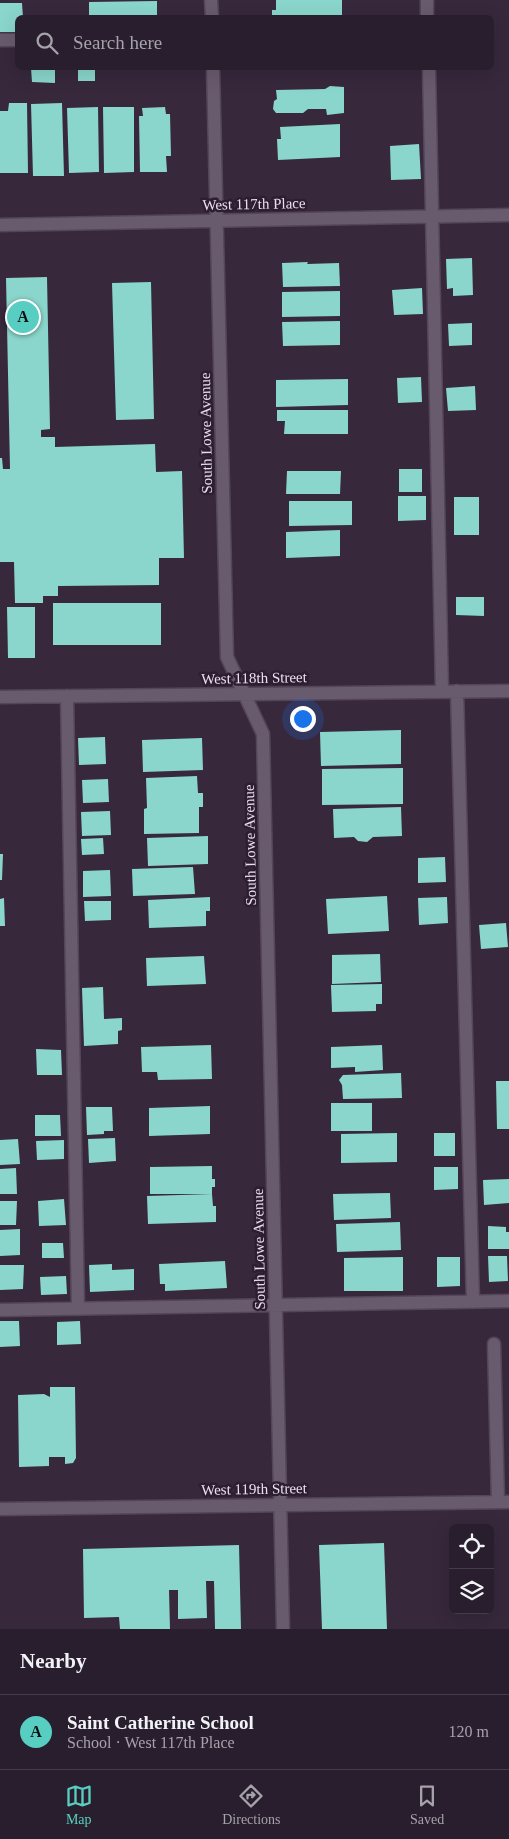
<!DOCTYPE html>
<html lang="en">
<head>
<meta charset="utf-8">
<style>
	body { margin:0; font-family:"Times New Roman",serif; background:#312735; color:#f1f3f6 }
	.controls { position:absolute; right:15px; bottom:15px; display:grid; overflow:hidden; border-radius:8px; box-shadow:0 5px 20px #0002 }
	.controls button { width:45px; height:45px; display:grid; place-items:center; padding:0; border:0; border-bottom:1px solid #453c49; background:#291e2d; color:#f1f3f6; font:25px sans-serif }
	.you { position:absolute; left:302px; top:718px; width:18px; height:18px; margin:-12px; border:4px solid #fff; border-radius:50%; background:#1a73e8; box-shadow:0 0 0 8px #1a73e833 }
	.badge { display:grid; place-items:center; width:32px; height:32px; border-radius:50%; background:#57cec1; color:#111; font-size:16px; font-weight:700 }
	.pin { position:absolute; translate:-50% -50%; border:2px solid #fff; box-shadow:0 1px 5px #0006 }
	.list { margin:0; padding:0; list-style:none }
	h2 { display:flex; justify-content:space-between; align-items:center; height:65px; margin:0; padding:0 20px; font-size:21px }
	h2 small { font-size:16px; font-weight:400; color:#a5a2aa }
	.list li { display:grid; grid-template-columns:32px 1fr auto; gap:15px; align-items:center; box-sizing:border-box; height:75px; padding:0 20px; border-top:1px solid #453c49 }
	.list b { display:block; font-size:19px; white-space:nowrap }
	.list p { margin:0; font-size:16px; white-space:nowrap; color:#a5a2aa }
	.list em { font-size:16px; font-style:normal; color:#a5a2aa }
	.icon { flex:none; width:28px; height:28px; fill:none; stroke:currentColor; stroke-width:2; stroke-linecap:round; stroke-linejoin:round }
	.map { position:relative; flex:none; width:509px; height:1629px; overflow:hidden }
	.search { position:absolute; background:#291e2d; box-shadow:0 5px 20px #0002; left:15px; right:15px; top:15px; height:55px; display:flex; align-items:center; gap:12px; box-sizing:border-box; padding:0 18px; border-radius:8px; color:#a5a2aa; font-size:19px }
	.sheet { height:140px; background:#291e2d }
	nav { display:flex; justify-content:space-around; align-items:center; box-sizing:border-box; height:70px; border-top:1px solid #453c49; background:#291e2d; font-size:14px; color:#a5a2aa }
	nav a { display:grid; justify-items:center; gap:2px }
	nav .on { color:#57cec1 }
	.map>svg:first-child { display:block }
	.building { fill:#8ad6cc }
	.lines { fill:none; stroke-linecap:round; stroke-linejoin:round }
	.minor-casing { stroke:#544558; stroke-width:15 }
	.minor { stroke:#695b6e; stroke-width:12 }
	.labels { text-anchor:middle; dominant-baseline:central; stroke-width:5; stroke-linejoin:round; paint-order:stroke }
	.street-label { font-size:15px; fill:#eae0ed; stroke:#2d1e32 }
</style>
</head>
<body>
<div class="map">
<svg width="509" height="1629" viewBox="0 0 509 1629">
	<rect width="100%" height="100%" fill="#37283c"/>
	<!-- building -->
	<path class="building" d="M276 0H342V18H272V10H276Z
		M157 1V18H89V2Z
		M0 3H22L23 18H18V32H0Z
		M31 68H55V83L32 82Z
		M78 68H95V81H78Z
		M330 86 344 87V113L327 115 326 109H308L303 113H276L273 109 274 101 277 99 276 90 325 89Z
		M9 103H27L28 173H0V111H8Z
		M62 103 64 176H33L31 104Z
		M98 107 99 172 69 173 67 108Z
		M103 107H134V172L104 173Z
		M165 107 166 114H170L171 156H166L167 172H140L139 116H143L142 108Z
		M340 124V157L278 160 277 139H281L280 127Z
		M419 144 421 179 391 180 390 146Z
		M472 258 473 295 453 296V288L447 289 446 259Z
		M308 262 307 264 339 263 340 286 283 287 282 263Z
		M47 277 50 429 41 430V437H55V447L155 444 156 472 182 471 184 558H159V585L58 586V596H43V603H15L14 562H0V458H2L3 469H10L6 278Z
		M151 282 154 419 116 420 112 283Z
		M422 288 423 314 394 315 392 290Z
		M340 291V316L282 317V292Z
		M340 321V345L283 346 282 322Z
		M472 323V345L449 346 448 324Z
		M421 377 422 402 398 403 397 378Z
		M348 379V405L276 407V380Z
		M475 386 476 410 448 411 446 388Z
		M277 410H348V434H284L285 421H277Z
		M399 469H422V492H399Z
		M287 471H341L340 494H286Z
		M398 496H426V520L398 521Z
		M454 497H479V535H454Z
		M289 501H352V525L289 526Z
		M340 530V556L286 558V532Z
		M456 597H484V616L456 615Z
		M53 603H161V645H53Z
		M7 607H35V658H8Z
		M401 730V764L321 766 320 732Z
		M105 737 106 764 79 765 78 738Z
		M202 738 203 770 143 772 142 740Z
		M403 768V804L322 805V769Z
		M197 776 198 793H203V807H199V833L144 834V809L147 808 146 778Z
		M108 779 109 802 83 803 82 780Z
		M401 807 402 836 373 837 367 842 358 841 354 837 334 838 333 809Z
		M110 811 111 835 82 836 81 812Z
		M208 836V864L148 866 147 838Z
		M103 838 104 854 82 855 81 839Z
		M0 854H3L2 880H0Z
		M445 857 446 882 418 883V858Z
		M193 867 195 894 133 896 132 869Z
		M110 870 111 896 83 897V871Z
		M387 896 389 931 328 934 326 899Z
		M210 897V911H206V926L149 928 148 900Z
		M447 897 448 923 419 925 418 898Z
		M4 898 5 926H0V899Z
		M84 901H111V920L85 921Z
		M506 923 508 947 481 949 479 925Z
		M380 954 381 982 332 984V955Z
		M204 956 206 984 147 986 146 958Z
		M382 984V1004H376V1011L332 1012 331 985Z
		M103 987 104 1019 122 1018V1030L118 1031V1044L84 1046 82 988Z
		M211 1045 212 1079 158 1080 157 1072H142L141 1047Z
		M382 1045 383 1070 355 1072V1067L331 1068V1047Z
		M36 1049 61 1050 62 1075H37Z
		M401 1073 402 1098 343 1099 342 1085 339 1080 343 1075Z
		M496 1081H509V1129H497Z
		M331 1103H372V1131H331Z
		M210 1106V1134L149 1136V1108Z
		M86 1107H112L113 1131H104V1134L87 1135Z
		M35 1115H60L61 1136H35Z
		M397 1133V1162L341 1163V1134Z
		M434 1133H455V1156H434Z
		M115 1138 116 1161 89 1163 88 1139Z
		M18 1139 20 1164 0 1165V1140Z
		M64 1140V1159L37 1160 36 1141Z
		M212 1166V1179H215V1187H212V1194H150V1167Z
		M434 1167H458V1189L434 1190Z
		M16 1168 17 1194H0V1169Z
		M509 1179V1203L484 1205 483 1180Z
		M390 1193 391 1218 334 1220 333 1194Z
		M212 1194 213 1206H216V1222L148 1224 147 1196Z
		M64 1199 66 1225 39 1226 38 1201Z
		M0 1201H17L16 1225H0Z
		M400 1222 401 1250 337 1252 336 1224Z
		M488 1226 506 1227V1232H509V1249H488Z
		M20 1229V1255L0 1256V1230Z
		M42 1243H63L64 1258H42Z
		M488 1256H507L508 1281 489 1282Z
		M403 1257V1291H344V1258Z
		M437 1257H460V1286L437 1287Z
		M225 1261 227 1288 165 1291V1284H160L159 1264Z
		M112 1264V1270L134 1269V1290L90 1292 89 1265Z
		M0 1265H24L23 1289 0 1290Z
		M66 1276 67 1294 41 1295 40 1277Z
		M0 1321H19L20 1346 0 1347Z
		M80 1321 81 1344 57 1345V1322Z
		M50 1387H75L76 1458 73 1463 65 1464V1457H49V1466L19 1467 18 1395 44 1394 50 1397Z
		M384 1543 387 1629H322L319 1545Z
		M239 1545 241 1629H215L214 1581H206L207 1618 178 1619V1590H169L170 1629H120L119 1617 84 1618 83 1549Z"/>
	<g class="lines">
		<defs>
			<path id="minor" d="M211 0 212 18
				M427 0V18
				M0 40H18
				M213 68 227 657 263 734 283 1629
				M429 68 442 691
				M0 225 509 215
				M457 691 473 1302
				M67 696 78 1309
				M0 697 509 691
				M0 1310 509 1301
				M494 1344 498 1502
				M0 1509 509 1502"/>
		</defs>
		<!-- minor casing -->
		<use href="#minor" class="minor-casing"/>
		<!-- minor -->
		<use href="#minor" class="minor"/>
	</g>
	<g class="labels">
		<!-- street labels -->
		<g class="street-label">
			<text transform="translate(254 204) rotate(-1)">West 117th Place</text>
			<text transform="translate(206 433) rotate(-91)">South Lowe Avenue</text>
			<text transform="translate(254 678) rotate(-1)">West 118th Street</text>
			<text transform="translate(250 845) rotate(-91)">South Lowe Avenue</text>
			<text transform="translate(259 1249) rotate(-91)">South Lowe Avenue</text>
			<text transform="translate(254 1489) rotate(-1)">West 119th Street</text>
		</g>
	</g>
</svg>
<div class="controls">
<button><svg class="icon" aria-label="locate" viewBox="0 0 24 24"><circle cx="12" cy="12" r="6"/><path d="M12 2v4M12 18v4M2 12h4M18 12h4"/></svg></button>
<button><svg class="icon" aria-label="layers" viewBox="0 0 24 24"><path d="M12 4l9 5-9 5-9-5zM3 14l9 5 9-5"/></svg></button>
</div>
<div class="you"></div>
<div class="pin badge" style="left:23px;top:317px">A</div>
<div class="search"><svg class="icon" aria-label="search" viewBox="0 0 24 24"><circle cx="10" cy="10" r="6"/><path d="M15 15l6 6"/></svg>Search here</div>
</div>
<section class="sheet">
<h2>Nearby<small></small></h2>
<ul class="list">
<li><span class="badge">A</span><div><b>Saint Catherine School</b><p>School · West 117th Place</p></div><em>120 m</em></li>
</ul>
</section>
<nav>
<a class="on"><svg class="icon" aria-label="map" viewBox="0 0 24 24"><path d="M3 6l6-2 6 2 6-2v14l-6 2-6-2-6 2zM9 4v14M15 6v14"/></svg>Map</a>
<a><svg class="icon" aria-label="directions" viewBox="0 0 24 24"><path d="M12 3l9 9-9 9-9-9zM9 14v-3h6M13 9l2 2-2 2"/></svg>Directions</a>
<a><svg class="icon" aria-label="saved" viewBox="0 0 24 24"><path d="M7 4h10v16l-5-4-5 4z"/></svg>Saved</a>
</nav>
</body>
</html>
